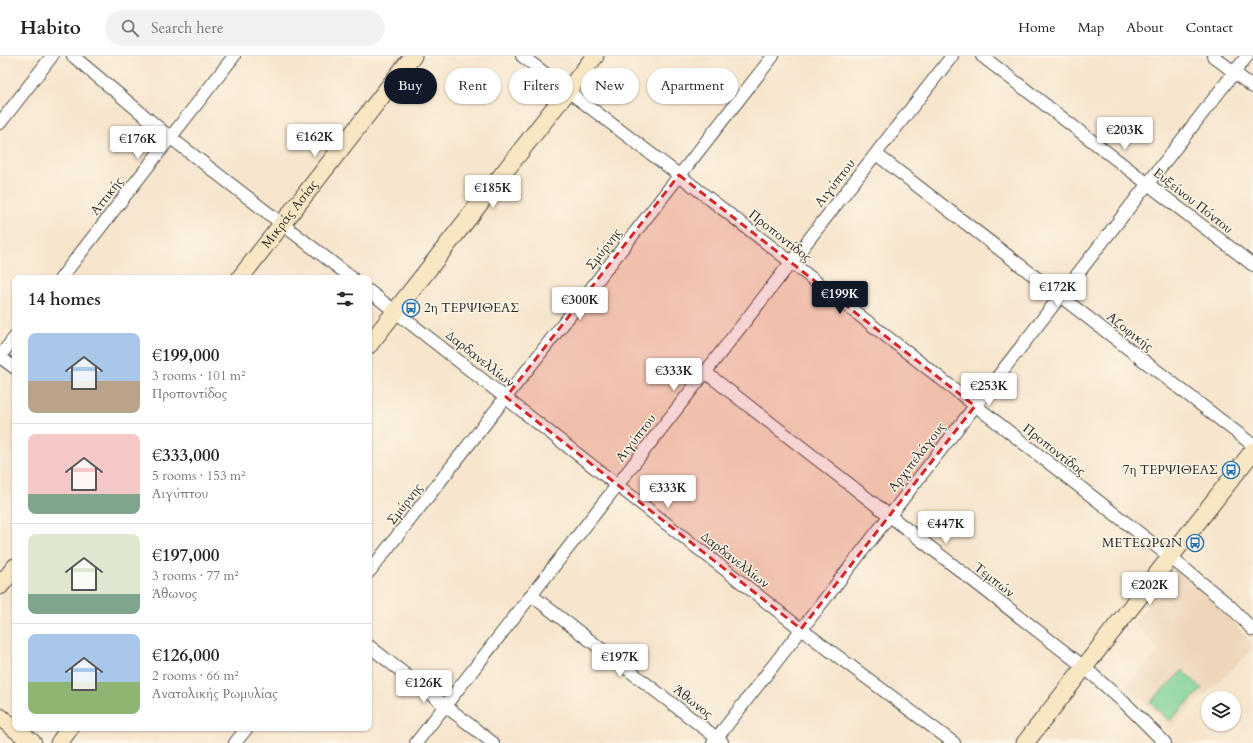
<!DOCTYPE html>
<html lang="en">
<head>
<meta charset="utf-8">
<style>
	:root { --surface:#fff; --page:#f2f2f2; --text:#222; --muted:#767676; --line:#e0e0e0; --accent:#111827 }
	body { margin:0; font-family:Cardo,serif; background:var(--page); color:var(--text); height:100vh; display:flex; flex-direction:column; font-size:15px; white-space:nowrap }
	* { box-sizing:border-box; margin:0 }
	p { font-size:13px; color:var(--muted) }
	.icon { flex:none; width:22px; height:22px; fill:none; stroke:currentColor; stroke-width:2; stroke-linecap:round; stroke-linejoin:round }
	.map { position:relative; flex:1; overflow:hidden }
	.sheet { position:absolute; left:12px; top:219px; width:360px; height:456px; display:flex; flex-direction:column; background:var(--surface); border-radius:8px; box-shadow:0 1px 3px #0004 }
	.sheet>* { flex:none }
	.banner { position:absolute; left:384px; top:12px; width:380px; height:36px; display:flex; gap:8px }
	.controls { position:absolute; left:1201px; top:635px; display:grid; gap:8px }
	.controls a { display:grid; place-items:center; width:40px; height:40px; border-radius:50%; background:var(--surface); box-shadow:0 1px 3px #0004; font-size:20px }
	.price { position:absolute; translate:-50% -34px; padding:0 9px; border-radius:4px; background:#fff; color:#222; font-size:13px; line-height:26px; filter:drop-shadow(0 1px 2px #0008) }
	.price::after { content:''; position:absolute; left:50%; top:24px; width:12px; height:9px; margin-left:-6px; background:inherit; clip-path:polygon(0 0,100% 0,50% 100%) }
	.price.on { background:var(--accent); color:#fff }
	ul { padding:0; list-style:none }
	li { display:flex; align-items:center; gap:12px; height:100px; padding:0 16px }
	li+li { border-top:1px solid var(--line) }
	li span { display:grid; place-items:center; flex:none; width:112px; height:80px; border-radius:8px; color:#555 }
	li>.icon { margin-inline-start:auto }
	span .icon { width:48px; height:48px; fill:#fffc; stroke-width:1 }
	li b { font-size:17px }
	h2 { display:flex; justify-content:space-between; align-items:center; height:48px; padding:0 16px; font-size:17px }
	.pill { padding:0 14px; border-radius:18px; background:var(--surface); box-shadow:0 1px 3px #0004; font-size:14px; line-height:36px }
	.pill.on { background:var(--accent); color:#fff }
	header { display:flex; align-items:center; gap:24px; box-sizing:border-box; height:56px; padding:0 20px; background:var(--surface); border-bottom:1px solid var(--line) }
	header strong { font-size:19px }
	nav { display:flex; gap:22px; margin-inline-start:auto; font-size:14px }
	.search { width:280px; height:36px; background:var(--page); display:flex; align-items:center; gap:10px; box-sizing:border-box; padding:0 14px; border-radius:22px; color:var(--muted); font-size:15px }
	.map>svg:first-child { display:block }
	.built { fill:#eed6bb }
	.green { fill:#78cf94; stroke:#527d60 }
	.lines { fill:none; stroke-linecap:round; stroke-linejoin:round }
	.street-casing { stroke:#4a4743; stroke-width:14 }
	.secondary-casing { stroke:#4a4743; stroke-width:19 }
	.street { stroke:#fff; stroke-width:12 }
	.secondary { stroke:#f9e7c3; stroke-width:17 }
	.marked { fill:#d62828; fill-opacity:0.2; stroke:#d62828; stroke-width:3; stroke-dasharray:8 5; stroke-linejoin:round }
	.labels { text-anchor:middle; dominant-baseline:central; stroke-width:3; stroke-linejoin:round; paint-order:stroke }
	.street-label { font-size:13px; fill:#2b2b2b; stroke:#fcf5e5 }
	.poi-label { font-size:13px; fill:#2b2b2b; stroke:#fcf5e5; text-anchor:end }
</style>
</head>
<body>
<header>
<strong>Habito</strong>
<div class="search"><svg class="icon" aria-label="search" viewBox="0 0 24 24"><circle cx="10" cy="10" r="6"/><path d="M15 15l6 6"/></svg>Search here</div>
<nav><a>Home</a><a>Map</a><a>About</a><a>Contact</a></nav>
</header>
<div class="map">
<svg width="1253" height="687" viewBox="0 0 1253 687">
	<rect width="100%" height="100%" fill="#fcf5e5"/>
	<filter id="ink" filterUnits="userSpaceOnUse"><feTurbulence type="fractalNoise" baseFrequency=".025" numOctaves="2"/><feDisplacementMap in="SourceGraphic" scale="8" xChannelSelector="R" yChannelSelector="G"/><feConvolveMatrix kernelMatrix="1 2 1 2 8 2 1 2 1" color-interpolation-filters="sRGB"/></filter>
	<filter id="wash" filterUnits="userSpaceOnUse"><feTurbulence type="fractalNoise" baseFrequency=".012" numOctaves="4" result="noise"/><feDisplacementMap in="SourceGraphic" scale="16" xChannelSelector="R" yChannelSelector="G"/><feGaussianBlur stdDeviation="0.9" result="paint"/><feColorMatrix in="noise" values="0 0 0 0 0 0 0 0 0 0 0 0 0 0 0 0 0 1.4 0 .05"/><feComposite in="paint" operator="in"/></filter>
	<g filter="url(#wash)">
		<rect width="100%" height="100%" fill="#f7e5cd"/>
		<path class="built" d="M1175,513L1221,551L1253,589V593L1171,670L1126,630L1160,595L1134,567Z"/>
		<path class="green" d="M1183,614L1202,633L1169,665L1150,646Z"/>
	</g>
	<g filter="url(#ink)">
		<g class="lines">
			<defs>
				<path id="street" d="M73,0L171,82L352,222
					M522,0L679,119L1170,501L1230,550L1253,574
					M982,0L1253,209
					M1213,0L1253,31
					M0,67L52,0
					M876,98L1253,389
					M61,222L234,0
					M369,235L801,573L954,687
					M0,300L15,281
					M0,301L15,312
					M705,316L1084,611L1128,650L1165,687
					M369,516L773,0
					M531,539L722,686
					M369,590L493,687
					M235,687L247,672
					M416,687L952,0
					M713,687L1247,0"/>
				<g id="secondary">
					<path id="s1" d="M240,222L413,0"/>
					<path d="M369,289L595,0"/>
					<path d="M0,530L15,511"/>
					<path d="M0,661L33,687"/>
					<path d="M59,687L70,672"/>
					<path d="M1025,687L1253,395"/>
				</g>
			</defs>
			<use href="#street" class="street-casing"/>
			<use href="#secondary" class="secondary-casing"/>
			<use href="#street" class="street"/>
			<use href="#secondary" class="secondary"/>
		</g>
	</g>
	<path class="marked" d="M679,119L975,350L801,573L506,341Z"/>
	<defs>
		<symbol id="bus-ring" viewBox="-11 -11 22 22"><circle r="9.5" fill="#fcf5e5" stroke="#1f6fb2" stroke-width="1.5"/><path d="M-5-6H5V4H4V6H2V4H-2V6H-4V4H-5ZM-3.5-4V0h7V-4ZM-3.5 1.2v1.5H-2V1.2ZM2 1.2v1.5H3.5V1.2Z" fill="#1f6fb2"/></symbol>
	</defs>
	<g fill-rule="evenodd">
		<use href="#bus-ring" x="401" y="242" width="20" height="20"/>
		<use href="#bus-ring" x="1221" y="404" width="20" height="20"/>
		<use href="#bus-ring" x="1185" y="477" width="20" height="20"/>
	</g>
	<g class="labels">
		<g class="street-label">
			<text transform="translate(835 127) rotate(-52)">Αιγύπτου</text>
			<text transform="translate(107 140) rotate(-52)">Αττικής</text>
			<text transform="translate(1193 145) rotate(38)">Ευξείνου Πόντου</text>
			<text stroke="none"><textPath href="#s1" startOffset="81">Μικράς Ασίας</textPath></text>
			<text transform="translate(780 180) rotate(38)">Προποντίδος</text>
			<text transform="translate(604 193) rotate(-52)">Σμύρνης</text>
			<text transform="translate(1130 276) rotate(38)">Αζοφικής</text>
			<text transform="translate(480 303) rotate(38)">Δαρδανελλίων</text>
			<text transform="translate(636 382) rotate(-52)">Αιγύπτου</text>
			<text transform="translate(1054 394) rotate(38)">Προποντίδος</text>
			<text transform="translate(917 401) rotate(-52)">Αρχιπελάγους</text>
			<text transform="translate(405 448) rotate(-52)">Σμύρνης</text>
			<text transform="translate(735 504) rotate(38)">Δαρδανελλίων</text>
			<text transform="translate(994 524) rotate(38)">Τεμπών</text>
			<text transform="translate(693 646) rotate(38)">Άθωνος</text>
		</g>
		<g class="poi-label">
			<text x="424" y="252" text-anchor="start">2η ΤΕΡΨΙΘΕΑΣ</text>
			<text x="1218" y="414">7η ΤΕΡΨΙΘΕΑΣ</text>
			<text x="1182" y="487">ΜΕΤΕΩΡΩΝ</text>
		</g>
	</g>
</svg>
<div class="controls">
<a><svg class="icon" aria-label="layers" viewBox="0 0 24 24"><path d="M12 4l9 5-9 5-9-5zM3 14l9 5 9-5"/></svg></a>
</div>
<b class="price" style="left:1125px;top:95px">€203K</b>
<b class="price" style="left:315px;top:102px">€162K</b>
<b class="price" style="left:138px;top:104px">€176K</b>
<b class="price" style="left:493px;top:153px">€185K</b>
<b class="price" style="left:1058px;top:252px">€172K</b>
<b class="price on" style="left:840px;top:259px">€199K</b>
<b class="price" style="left:580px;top:265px">€300K</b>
<b class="price" style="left:674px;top:336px">€333K</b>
<b class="price" style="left:989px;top:351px">€253K</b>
<b class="price" style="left:668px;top:453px">€333K</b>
<b class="price" style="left:946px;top:489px">€447K</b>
<b class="price" style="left:1150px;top:550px">€202K</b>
<b class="price" style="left:620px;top:622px">€197K</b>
<b class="price" style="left:424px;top:648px">€126K</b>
<div class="banner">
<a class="pill on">Buy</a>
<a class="pill">Rent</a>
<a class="pill">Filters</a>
<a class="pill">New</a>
<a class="pill">Apartment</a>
</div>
<section class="sheet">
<h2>14 homes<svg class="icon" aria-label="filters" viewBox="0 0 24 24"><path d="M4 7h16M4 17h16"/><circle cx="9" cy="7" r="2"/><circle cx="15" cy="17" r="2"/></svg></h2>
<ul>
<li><span style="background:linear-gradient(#a9c7e8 60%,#b9a48a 0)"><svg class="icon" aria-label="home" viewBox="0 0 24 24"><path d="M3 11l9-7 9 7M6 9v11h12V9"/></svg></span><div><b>€199,000</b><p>3 rooms · 101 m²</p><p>Προποντίδος</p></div></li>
<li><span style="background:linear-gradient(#f6c9c9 75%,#7fa58c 0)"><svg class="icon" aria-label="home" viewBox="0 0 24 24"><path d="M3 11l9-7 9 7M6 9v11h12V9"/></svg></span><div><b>€333,000</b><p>5 rooms · 153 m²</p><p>Αιγύπτου</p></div></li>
<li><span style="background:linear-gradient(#dfe7d0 75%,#7fa58c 0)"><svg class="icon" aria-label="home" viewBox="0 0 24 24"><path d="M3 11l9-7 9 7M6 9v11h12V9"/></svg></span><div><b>€197,000</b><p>3 rooms · 77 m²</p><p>Άθωνος</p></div></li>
<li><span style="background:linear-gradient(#a9c7e8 60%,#8fb573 0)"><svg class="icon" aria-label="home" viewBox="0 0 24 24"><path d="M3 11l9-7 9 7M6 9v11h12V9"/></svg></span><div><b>€126,000</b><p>2 rooms · 66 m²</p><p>Ανατολικής Ρωμυλίας</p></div></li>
</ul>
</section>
</div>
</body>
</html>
